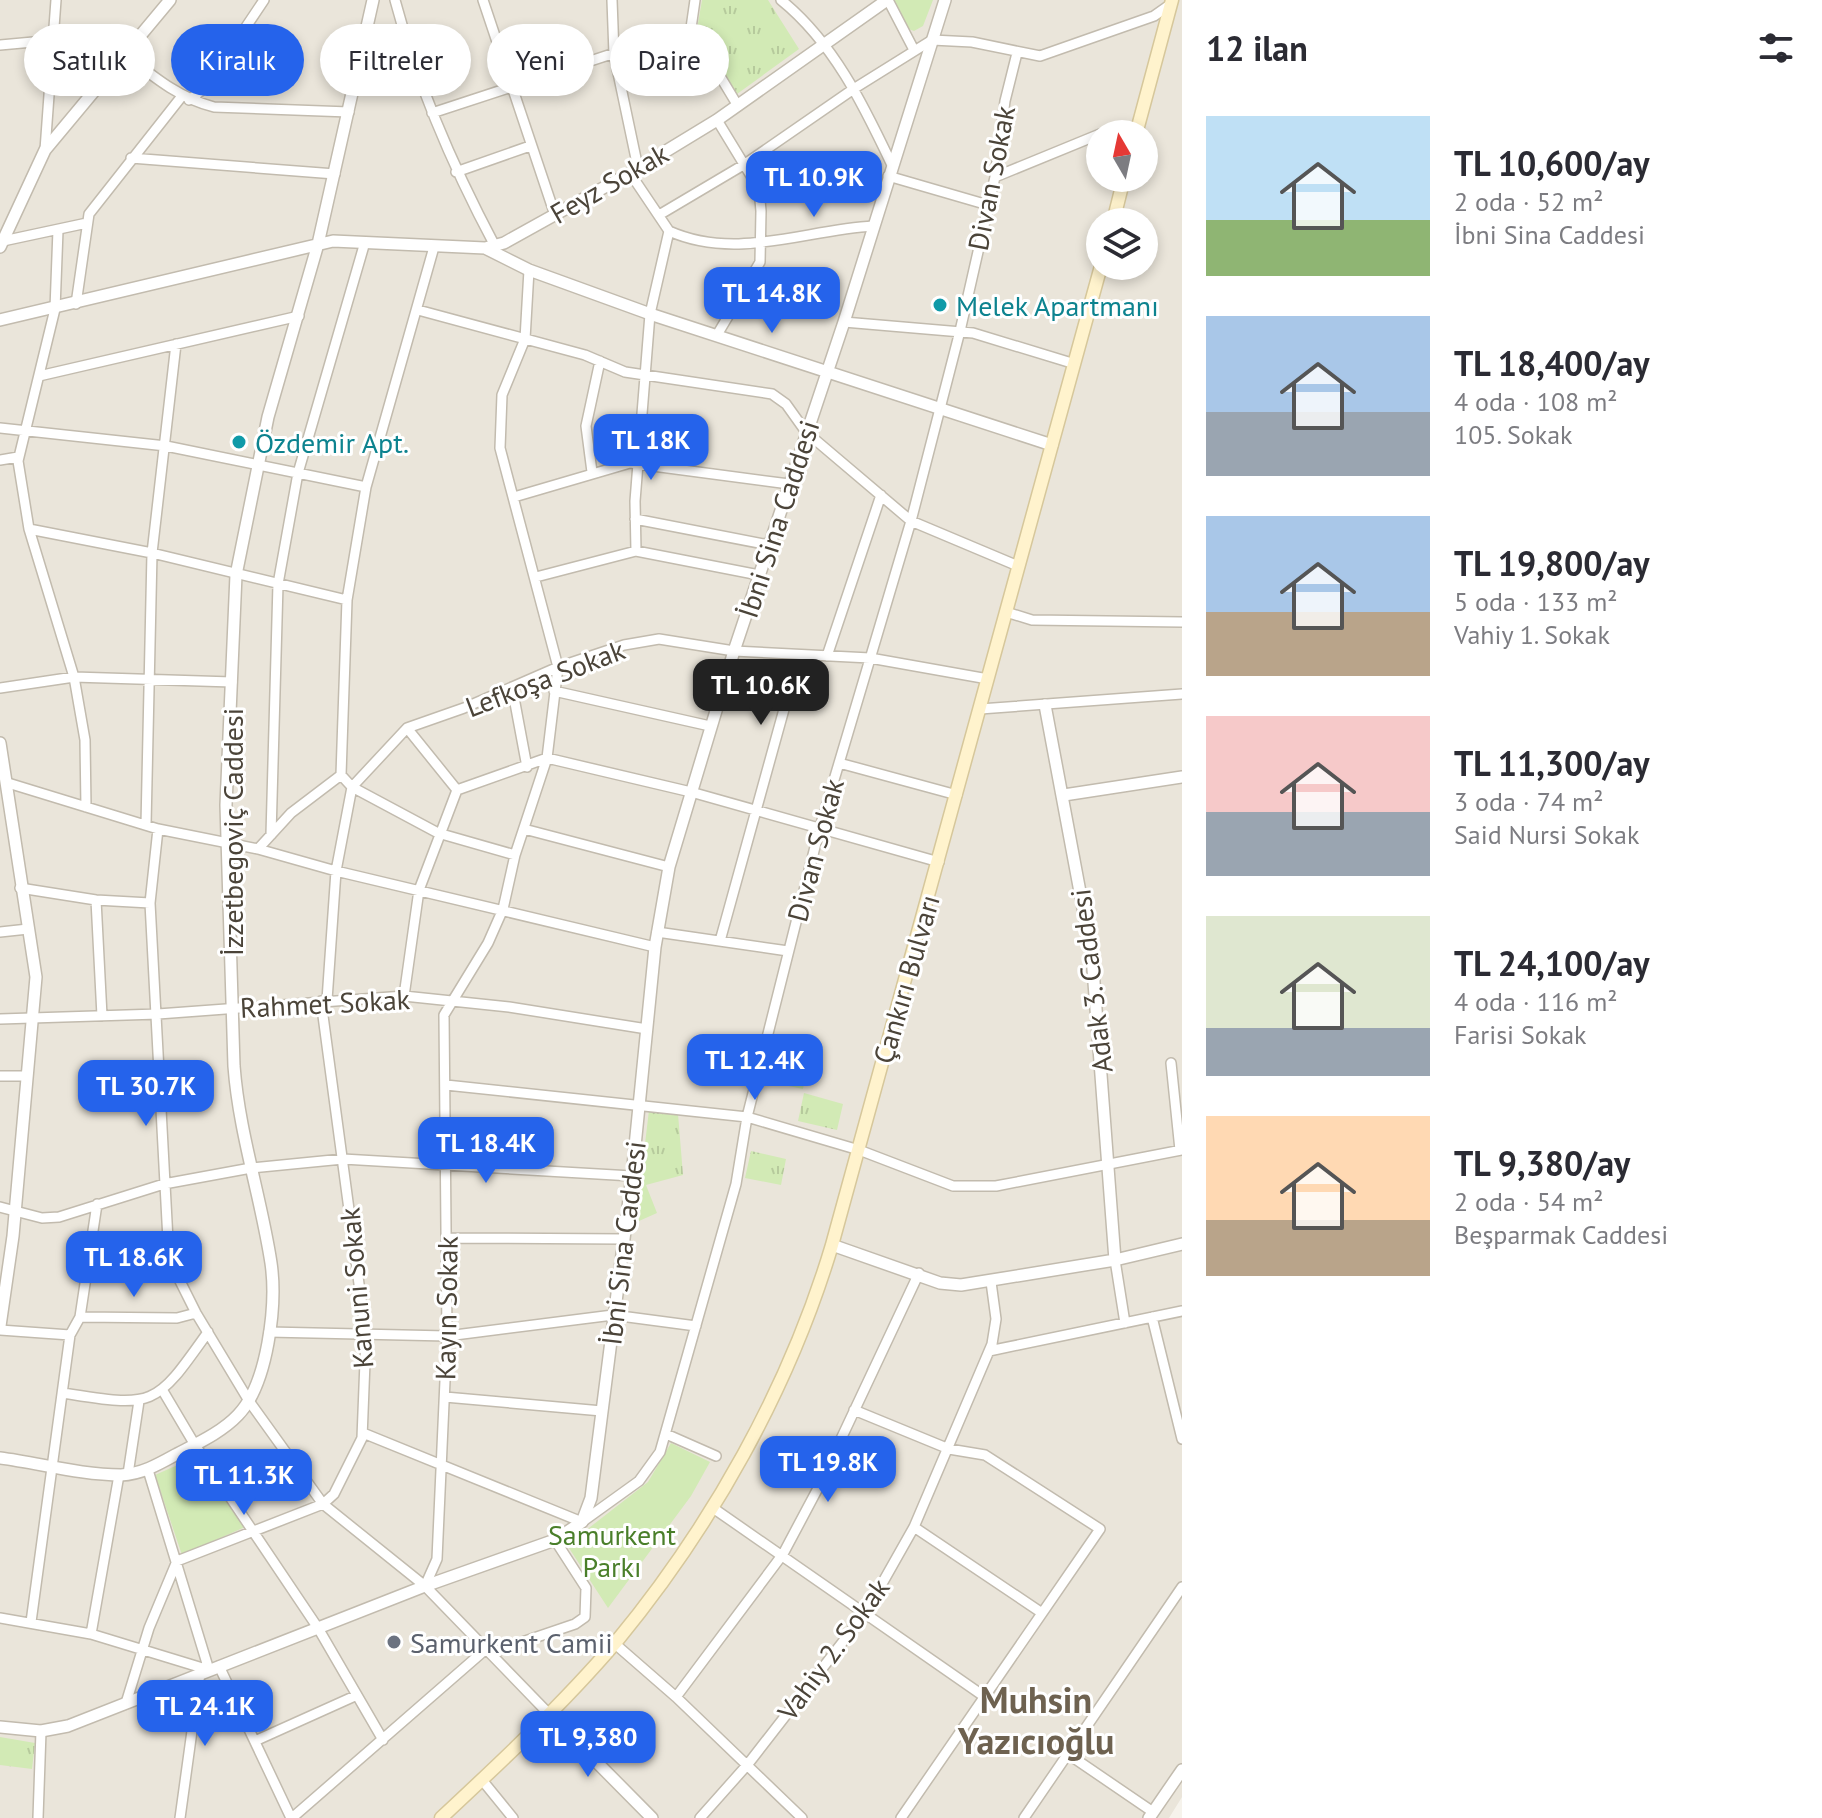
<!DOCTYPE html>
<html lang="tr">
<head>
<meta charset="utf-8">
<style>
	:root { --surface:#fff; --page:#f2f2f3; --text:#2b2b33; --muted:#7c7c81; --accent:#2563eb }
	body { margin:0; font-family:"PT Sans",sans-serif; background:var(--page); color:var(--text); height:100vh; display:flex; flex-direction:column; font-size:30px; white-space:nowrap }
	* { box-sizing:border-box; margin:0 }
	p { font-size:26px; color:var(--muted) }
	.icon { flex:none; width:44px; height:44px; fill:none; stroke:currentColor; stroke-width:2; stroke-linecap:round; stroke-linejoin:round }
	.map { position:relative; flex:1; overflow:hidden }
	.side { display:flex; flex-direction:column; background:var(--surface); width:640px }
	.side>* { flex:none }
	.guide { position:absolute; left:24px; top:24px; width:760px; height:72px; display:flex; gap:16px }
	.needle { width:52px; rotate:351deg }
	.fabs { position:absolute; left:1086px; top:120px; display:grid; gap:16px }
	.fabs a { display:grid; place-items:center; width:72px; height:72px; border-radius:50%; background:var(--surface); box-shadow:0 4px 12px #0003; font-size:40px }
	.price { position:absolute; translate:-50% -68px; padding:0 18px; border-radius:16px; background:var(--accent); color:#fff; font-size:26px; line-height:52px; filter:drop-shadow(0 2px 4px #0008) }
	.price::after { content:''; position:absolute; left:50%; top:48px; width:24px; height:18px; margin-left:-12px; background:inherit; clip-path:polygon(0 0,100% 0,50% 100%) }
	.price.current { background:#222; color:#fff }
	ul { padding:0; list-style:none }
	li { display:flex; align-items:center; gap:24px; height:200px; padding:0 24px }
	li span { display:grid; place-items:center; flex:none; width:224px; height:160px; border-radius:0px; color:#555 }
	li>.icon { margin-inline-start:auto }
	span .icon { width:96px; height:96px; fill:#fffc; stroke-width:1 }
	li b { font-size:34px }
	h2 { display:flex; justify-content:space-between; align-items:center; height:96px; padding:0 24px; font-size:34px }
	.pill { padding:0 28px; border-radius:36px; background:var(--surface); box-shadow:0 4px 12px #0003; font-size:28px; line-height:72px }
	.pill.current { background:var(--accent); color:#fff }
	main { display:flex; flex:1; min-height:0 }
	.map>svg:first-child { display:block }
	.residential { fill:#eae5da; fill-rule:evenodd }
	.grass { fill:url(#grass-tufts) }
	.park { fill:#d2eab5 }
	.lines { fill:none; stroke-linecap:round; stroke-linejoin:round }
	.minor-casing { stroke:#c2bbae; stroke-width:12 }
	.tertiary-casing { stroke:#c2bbae; stroke-width:14 }
	.secondary-casing { stroke:#d6c79b; stroke-width:15 }
	.minor { stroke:#fff; stroke-width:9 }
	.tertiary { stroke:#fff; stroke-width:11 }
	.secondary { stroke:#fff3cd; stroke-width:12 }
	.culture-dot { fill:#0f9aa8; stroke:#fff; stroke-width:3 }
	.worship-dot { fill:#6b7280; stroke:#fff; stroke-width:3 }
	.labels { text-anchor:middle; dominant-baseline:central; stroke-width:6; stroke-linejoin:round; paint-order:stroke }
	.street-label { font-size:28px; fill:#4b4439; stroke:#fff }
	.culture-label { font-size:28px; fill:#0d838f; stroke:#fff; text-anchor:start }
	.park-label { font-size:28px; fill:#4a7f2a; stroke:#fff }
	.worship-label { font-size:28px; fill:#5b616d; stroke:#fff; text-anchor:start }
	.district-label { font-size:36px; font-weight:bold; fill:#6e6250; stroke:#fff }
</style>
</head>
<body>
<main>
<div class="map">
<svg width="1182" height="1818" viewBox="0 0 1182 1818">
	<defs>
		<pattern id="grass-tufts" width="24" height="20" patternUnits="userSpaceOnUse" patternTransform="scale(2)"><rect width="24" height="20" fill="#d2eab5"/><path d="M3 7l-1-3M5 7V3M7 7l1-3M15 17l-1-3M17 17v-4M19 17l1-3" fill="none" stroke="#b6ca9c"/></pattern>
	</defs>
	<rect width="100%" height="100%" fill="#f6f3ec"/>
	<path class="residential" d="M0,0H1182V1797L1169,1818H0ZM1100,134H1144V178H1100ZM1100,222H1144V266H1100Z"/>
	<path class="grass" d="M702,0H768L799,49L737,94L697,29Z
		M203,30L226,47L210,71L185,53Z
		M775,1057L808,1065L803,1089L769,1082Z
		M804,1093L843,1104L837,1130L798,1121Z
		M649,1110L678,1114L683,1175L646,1185L657,1213L639,1221L636,1220Z
		M751,1151L786,1159L781,1185L745,1178Z
		M0,1737L35,1743L32,1769L0,1765Z"/>
	<path class="park" d="M894,0H933L923,26L914,31L906,28Z
		M671,1443L710,1462L691,1496L608,1608L567,1545L648,1482Z
		M198,1456L245,1527L182,1555L155,1475Z"/>
	<g class="lines">
		<defs>
			<path id="minor" d="M395,0C418,87 453,167 495,246
				M483,0L555,215
				M612,0L614,54L638,168
				M695,0L691,28L738,106
				M781,0C833,42 863,104 891,163
				M888,0L914,50
				M0,45L55,40L130,50
				M126,55C154,77 179,98 214,107L349,112
				M354,89L419,81
				M189,100L205,88L264,0
				M432,113L691,28
				M717,120L759,189L761,211L760,262L717,335
				M45,150L56,0
				M131,158L335,174
				M456,172L530,146
				M630,173L669,231L650,314L635,501L636,551
				M888,176L988,205
				M995,177L1100,134
				M659,215L745,164L855,88L932,40L972,42L1040,56L1154,16L1171,4
				M58,230L55,309L18,461L29,529L74,677L85,740L86,807
				M669,231C736,261 804,230 873,226
				M3,241L87,223
				M76,304L89,214L182,96
				M418,310L585,355L625,372L772,394L786,404L806,432L911,521L1018,566
				M844,322L973,333L1075,364
				M39,376L299,316
				M0,428L166,446L366,487
				M0,460L18,457
				M592,472L586,426L600,361
				M514,497L630,463L789,484
				M635,519L769,545
				M29,529L152,553L347,600
				M536,577L636,551L759,575
				M1006,612L1032,620L1182,622
				M827,656L881,495
				M512,687L527,767
				M0,688L74,677L232,682
				M554,691L710,726
				M980,709L1182,694
				M407,728L457,790
				M839,763L957,795
				M341,775L347,600L366,487L434,247
				M8,783L158,829L258,849L336,871L655,947
				M146,825L152,553L176,344
				M158,829L150,903L169,1259L196,1313L249,1401L323,1504L425,1586L549,1714
				M524,829L669,867
				M271,835L278,584L298,473L365,242
				M258,849L291,813L341,775L352,787L407,728L464,708L558,667L624,645L659,639L734,651L870,658L988,679
				M20,888L96,900L150,903
				M96,900L102,1016
				M0,932L28,929
				M657,932L788,951
				M720,941L799,655
				M404,996L419,890L457,790L547,758L691,792L939,862
				M327,1000L336,871L352,787L438,833L515,855
				M0,1019L158,1014L404,996L509,1007L647,1029
				M1171,1063L1180,1150
				M0,1076H27
				M446,1085L747,1117L859,1150L953,1186H996L1182,1150
				M0,1207L42,1218L59,1217L164,1184L251,1168L343,1159L632,1176
				M448,1238L624,1239
				M1115,1260L1125,1323
				M80,1317L177,1318L196,1313
				M1152,1317L1182,1439
				M0,1330L70,1335
				M269,1332L447,1336L613,1315L696,1326
				M989,1351L1182,1311
				M163,1391L195,1445L318,1628L383,1740
				M63,1393C155,1408 155,1407 208,1332
				M445,1397L602,1411
				M854,1410L949,1449L985,1455L1100,1529L901,1818
				M363,1433L582,1522L639,1481L660,1452L736,1184L747,1117L820,827L911,521L960,331L995,177L1005,101L1017,53
				M666,1434L716,1456
				M148,1470L209,1670
				M128,1474L139,1401
				M713,1508L985,1697
				M914,1527L1042,1613
				M425,1586L437,1559L447,1336L444,1015L488,943L503,909L515,855L547,758L558,667L500,448L502,395L525,339L529,270
				M0,1618L91,1634L209,1670
				M31,1622L70,1335L80,1317L97,1204
				M91,1634L119,1475
				M614,1643L676,1697L802,1818
				M490,1653L575,1624L585,1617L586,1588L555,1540
				M219,1666L291,1818
				M676,1697L783,1554L817,1490L919,1273
				M126,1703L149,1628L177,1561L323,1504L334,1494L362,1438L366,1336L321,1001
				M255,1741L355,1696
				M1068,1754L1153,1812
				M482,1780L513,1818
				M38,1818L41,1731
				M180,1818L200,1673
				M292,1818L486,1649
				M700,1818L748,1764L866,1612L914,1527L992,1344L996,1319L991,1282
				M1024,1818L1182,1587"/>
			<path id="tertiary" d="M0,247L45,150L170,0
				M485,248L504,243L630,173L717,120L887,0
				M0,320L333,241L485,248L529,270L653,315L1052,445
				M1045,705L1092,956L1115,1260
				M0,743L36,977L13,1236L0,1326
				M1064,795L1182,777
				M832,1245L940,1283L961,1285L1115,1260L1182,1244
				M0,1458C39,1463 81,1475 121,1475C142,1474 159,1464 177,1454C198,1443 222,1432 238,1415C268,1384 277,1304 271,1263C261,1197 239,1133 234,1066L226,805L236,575L268,417L318,244L373,0
				M549,1714L652,1818
				M0,1727L41,1731L68,1726L425,1586L555,1540L582,1522L591,1498L632,1176L655,947L669,867L734,651L844,322L945,0
				M1149,1818L1182,1770"/>
			<path id="secondary" d="M1136,134L1172,0
				M1113,222L1124,178
				M441,1818C501,1762 562,1705 616,1642C711,1527 789,1389 832,1245L1101,266"/>
		</defs>
		<use href="#minor" class="minor-casing"/>
		<use href="#tertiary" class="tertiary-casing"/>
		<use href="#secondary" class="secondary-casing"/>
		<use href="#minor" class="minor"/>
		<use href="#tertiary" class="tertiary"/>
		<use href="#secondary" class="secondary"/>
	</g>
	<g class="culture-dot">
		<circle cx="940" cy="305" r="8"/>
		<circle cx="239" cy="442" r="8"/>
	</g>
	<circle class="worship-dot" cx="394" cy="1642" r="8"/>
	<g class="labels">
		<g class="street-label">
			<text transform="translate(991 178) rotate(-79)">Divan Sokak</text>
			<text transform="translate(609 183) rotate(-30)">Feyz Sokak</text>
			<text transform="translate(778 519) rotate(-72)">İbni Sina Caddesi</text>
			<text transform="translate(545 678) rotate(-21)">Lefkoşa Sokak</text>
			<text transform="translate(232 832) rotate(-90)">İzzetbegoviç Caddesi</text>
			<text transform="translate(815 850) rotate(-75)">Divan Sokak</text>
			<text transform="translate(906 979) rotate(-74)">Çankırı Bulvarı</text>
			<text transform="translate(1091 981) rotate(-97)">Adak 3. Caddesi</text>
			<text transform="translate(325 1003) rotate(-3)">Rahmet Sokak</text>
			<text transform="translate(623 1243) rotate(-83)">İbni Sina Caddesi</text>
			<text transform="translate(356 1288) rotate(-95)">Kanuni Sokak</text>
			<text transform="translate(446 1308) rotate(-89)">Kayın Sokak</text>
			<text transform="translate(833 1649) rotate(-54)">Vahiy 2. Sokak</text>
		</g>
		<g class="culture-label">
			<text x="956" y="305">Melek Apartmanı</text>
			<text x="255" y="442">Özdemir Apt.</text>
		</g>
		<g class="park-label">
			<text x="612" y="1534">Samurkent<tspan x="612" dy="32">Parkı</tspan></text>
		</g>
		<g class="worship-label">
			<text x="410" y="1642">Samurkent Camii</text>
		</g>
		<g class="district-label">
			<text x="1036" y="1699">Muhsin<tspan x="1036" dy="41">Yazıcıoğlu</tspan></text>
		</g>
	</g>
</svg>
<div class="fabs">
<a><svg class="needle" viewBox="-14 -14 28 28"><path d="M0-13l5 13h-10z" fill="#e53935"/><path d="M0 13l5-13h-10z" fill="#7c7c81"/></svg></a>
<a><svg class="icon" aria-label="layers" viewBox="0 0 24 24"><path d="M12 4l9 5-9 5-9-5zM3 14l9 5 9-5"/></svg></a>
</div>
<b class="price" style="left:814px;top:219px">TL 10.9K</b>
<b class="price" style="left:772px;top:335px">TL 14.8K</b>
<b class="price" style="left:651px;top:482px">TL 18K</b>
<b class="price current" style="left:761px;top:727px">TL 10.6K</b>
<b class="price" style="left:755px;top:1102px">TL 12.4K</b>
<b class="price" style="left:146px;top:1128px">TL 30.7K</b>
<b class="price" style="left:486px;top:1185px">TL 18.4K</b>
<b class="price" style="left:134px;top:1299px">TL 18.6K</b>
<b class="price" style="left:828px;top:1504px">TL 19.8K</b>
<b class="price" style="left:244px;top:1517px">TL 11.3K</b>
<b class="price" style="left:205px;top:1748px">TL 24.1K</b>
<b class="price" style="left:588px;top:1779px">TL 9,380</b>
<div class="guide">
<a class="pill">Satılık</a>
<a class="pill current">Kiralık</a>
<a class="pill">Filtreler</a>
<a class="pill">Yeni</a>
<a class="pill">Daire</a>
</div>
</div>
<section class="side">
<h2>12 ilan<svg class="icon" aria-label="filters" viewBox="0 0 24 24"><path d="M4 7h16M4 17h16"/><circle cx="9" cy="7" r="2"/><circle cx="15" cy="17" r="2"/></svg></h2>
<ul>
<li><span style="background:linear-gradient(#bfe0f5 65%,#8fb573 0)"><svg class="icon" aria-label="home" viewBox="0 0 24 24"><path d="M3 11l9-7 9 7M6 9v11h12V9"/></svg></span><div><b>TL 10,600/ay</b><p>2 oda · 52 m²</p><p>İbni Sina Caddesi</p></div></li>
<li><span style="background:linear-gradient(#a9c7e8 60%,#9aa5b1 0)"><svg class="icon" aria-label="home" viewBox="0 0 24 24"><path d="M3 11l9-7 9 7M6 9v11h12V9"/></svg></span><div><b>TL 18,400/ay</b><p>4 oda · 108 m²</p><p>105. Sokak</p></div></li>
<li><span style="background:linear-gradient(#a9c7e8 60%,#b9a48a 0)"><svg class="icon" aria-label="home" viewBox="0 0 24 24"><path d="M3 11l9-7 9 7M6 9v11h12V9"/></svg></span><div><b>TL 19,800/ay</b><p>5 oda · 133 m²</p><p>Vahiy 1. Sokak</p></div></li>
<li><span style="background:linear-gradient(#f6c9c9 60%,#9aa5b1 0)"><svg class="icon" aria-label="home" viewBox="0 0 24 24"><path d="M3 11l9-7 9 7M6 9v11h12V9"/></svg></span><div><b>TL 11,300/ay</b><p>3 oda · 74 m²</p><p>Said Nursi Sokak</p></div></li>
<li><span style="background:linear-gradient(#dfe7d0 70%,#9aa5b1 0)"><svg class="icon" aria-label="home" viewBox="0 0 24 24"><path d="M3 11l9-7 9 7M6 9v11h12V9"/></svg></span><div><b>TL 24,100/ay</b><p>4 oda · 116 m²</p><p>Farisi Sokak</p></div></li>
<li><span style="background:linear-gradient(#ffd9b3 65%,#b9a48a 0)"><svg class="icon" aria-label="home" viewBox="0 0 24 24"><path d="M3 11l9-7 9 7M6 9v11h12V9"/></svg></span><div><b>TL 9,380/ay</b><p>2 oda · 54 m²</p><p>Beşparmak Caddesi</p></div></li>
</ul>
</section>
</main>
</body>
</html>
